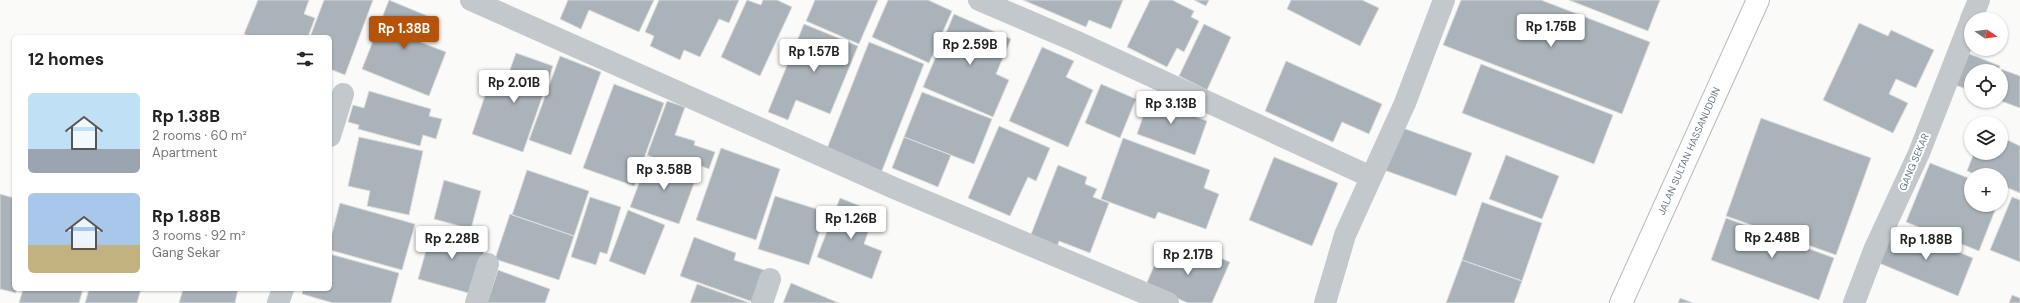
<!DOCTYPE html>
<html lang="en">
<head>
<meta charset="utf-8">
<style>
	:root { --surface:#fff; --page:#f6f6f6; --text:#222; --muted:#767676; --accent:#b45309 }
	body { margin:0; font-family:"DM Sans",sans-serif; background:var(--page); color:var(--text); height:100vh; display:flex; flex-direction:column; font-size:15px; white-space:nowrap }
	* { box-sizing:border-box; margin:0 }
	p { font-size:13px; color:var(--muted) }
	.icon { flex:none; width:22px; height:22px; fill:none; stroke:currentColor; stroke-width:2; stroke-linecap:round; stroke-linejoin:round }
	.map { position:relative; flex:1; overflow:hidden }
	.panel { position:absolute; left:12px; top:35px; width:320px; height:256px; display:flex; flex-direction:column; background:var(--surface); border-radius:6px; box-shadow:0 1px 3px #0004 }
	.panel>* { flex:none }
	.needle { width:26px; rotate:103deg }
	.tools { position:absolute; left:1964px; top:12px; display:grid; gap:8px }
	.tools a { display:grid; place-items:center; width:44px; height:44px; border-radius:50%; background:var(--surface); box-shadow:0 1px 3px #0004; font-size:20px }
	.price { position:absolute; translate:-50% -34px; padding:0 9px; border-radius:4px; background:#fff; color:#222; font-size:13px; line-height:26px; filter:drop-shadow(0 1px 2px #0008) }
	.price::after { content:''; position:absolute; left:50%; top:24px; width:12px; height:9px; margin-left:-6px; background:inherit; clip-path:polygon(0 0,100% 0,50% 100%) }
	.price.selected { background:var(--accent); color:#fff }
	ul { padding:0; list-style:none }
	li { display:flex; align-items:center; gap:12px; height:100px; padding:0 16px }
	li span { display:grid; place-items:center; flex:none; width:112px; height:80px; border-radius:6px; color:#555 }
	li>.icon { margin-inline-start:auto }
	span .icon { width:48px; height:48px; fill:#fffc; stroke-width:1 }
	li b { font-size:17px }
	h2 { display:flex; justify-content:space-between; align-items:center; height:48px; padding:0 16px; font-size:17px }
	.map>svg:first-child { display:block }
	.building { fill:#aab3b9; stroke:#dcdcda }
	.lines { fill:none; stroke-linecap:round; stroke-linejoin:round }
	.major-casing { stroke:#b5babe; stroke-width:24 }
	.minor { stroke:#c3c8cc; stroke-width:22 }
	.major { stroke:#fff; stroke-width:22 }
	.labels { text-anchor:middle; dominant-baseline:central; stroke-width:4; stroke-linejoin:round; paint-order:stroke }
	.street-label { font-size:10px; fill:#657683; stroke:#fff }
</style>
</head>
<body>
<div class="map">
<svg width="2020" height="303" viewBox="0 0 2020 303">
	<rect width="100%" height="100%" fill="#fafaf8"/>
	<path class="building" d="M258,0H309L304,14L315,18L308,37H251L244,34Z
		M324,0H373L345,75L330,69V37H310Z
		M389,0L430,17L420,42L446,52L429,96L362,69Z
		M568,0H654L639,32L589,10L581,29L560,19Z
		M659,0H739L729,23L719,19L700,57L684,50L680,60L650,46L654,36L645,32Z
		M747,0L761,5L763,0H777L792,7L760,76L721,57Z
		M815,0H878L859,44L806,21Z
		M888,0H928L952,11L929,63L872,37Z
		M1023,0H1123L1111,29L1089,20L1086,27Z
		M1150,0H1172L1194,11L1191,17L1199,21L1184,52L1177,48L1167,67L1127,47Z
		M1194,0H1209L1206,6Z
		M1291,0H1362L1379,8L1360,46L1287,9Z
		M1461,0H1541L1650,42L1622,114L1443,45Z
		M1569,0H1660L1648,31Z
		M954,14L1011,39L996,74L1009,80L993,117L923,87Z
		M1859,23L1888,36L1891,30L1934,50L1916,88L1896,79L1889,94L1908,103L1893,133L1823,100Z
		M804,24L858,46L830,114L796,100L788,120L768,112Z
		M1204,24L1231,37L1207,90L1179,76Z
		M869,42L924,64L881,173L826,151Z
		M1042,47L1074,61L1066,77L1093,90L1068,147L1009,121Z
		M1965,52L2000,66L1998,71H1971V91L1953,84Z
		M516,53L553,66L523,152L472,134L489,84L503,89Z
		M560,56L601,72L571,155L529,140Z
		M1286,61L1382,104L1369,134L1342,122L1333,142L1265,111Z
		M1481,64L1613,115L1594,164L1462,113Z
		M2001,69L2020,76V108L2001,101Z
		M614,84L664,103L634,186L583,168Z
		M1101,84L1136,99L1120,138L1085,123Z
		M369,91L431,109L429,116L442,119L436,139L423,135L420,146L358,129L359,125L348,122L353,105L364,108Z
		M1152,91L1172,98L1169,107L1207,121L1195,155L1137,134Z
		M922,92L992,119L974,164L904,137Z
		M667,101L685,107L675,135L695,141L694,145L715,152L709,169L688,161L685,169L647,155Z
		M1761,118L1871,158L1836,255L1726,216Z
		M999,126L1050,148L1036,181L1028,177L1010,216L968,198Z
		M1400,127L1472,153L1456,196L1384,170Z
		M359,137L423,151L409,215L367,206L370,191L348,186Z
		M904,137L951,155L938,187L892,168Z
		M2001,137L2020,146V193L2001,185V175H1977L1967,171L1974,153H2001Z
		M1123,138L1210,170L1204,188L1219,194L1206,229L1158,212L1155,219L1101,199Z
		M721,148L780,169L756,240L696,220Z
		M1506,155L1559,176L1542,219L1489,199Z
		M649,157L697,175L679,224L630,207Z
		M1274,157L1338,183L1312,246L1249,220Z
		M1930,163L1971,179V205H1997L1979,251L1906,222Z
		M1058,165L1087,177L1085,184L1097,189L1093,197L1109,203L1090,253L1059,241L1057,247L1030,237Z
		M527,170L589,191L574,236L512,215Z
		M444,180L481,191L471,229L434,219Z
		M0,194L14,198V289H16V293L0,289Z
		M775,196L826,212L809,265L758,249Z
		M590,197L621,207L607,254L600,252L596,265L571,257Z
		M2012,197L2020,200V262L1990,250Z
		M840,198L875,212L864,244L882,251L872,279L817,257Z
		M1482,202L1542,223L1522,281L1462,260Z
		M340,203L415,224L402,270L330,250V241Z
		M628,210L665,225L645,275L609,261Z
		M510,214L574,236L559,280L495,259Z
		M1726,218L1834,258L1819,300L1711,260Z
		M433,226L487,241L472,294L418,279Z
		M1894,226L1973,258L1958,296L1879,263Z
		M694,237L736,253L734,260L764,270L753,302L680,276Z
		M1163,244L1202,261L1206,252L1230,262L1212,303H1188L1146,285Z
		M330,254L399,273L391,303H333L302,294L303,289H330Z
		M1462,260L1522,281L1514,303H1446Z
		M498,270L550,289L545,303H487Z
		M791,283L839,303H783Z
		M697,284L750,303H690Z
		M23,289H83L79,303H19Z
		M89,289H141L137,303H85Z
		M183,289H238L235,303H179Z
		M2012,295L2020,298V303H2009Z
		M1680,298L1693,303H1678Z"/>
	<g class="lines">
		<defs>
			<path id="major" d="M1621,303L1758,0"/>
		</defs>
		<use href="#major" class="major-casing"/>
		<path class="minor" d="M471,0L894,188L1168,303
			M979,0L1075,41L1371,177
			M1971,19L1979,0
			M330,136L343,94
			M278,303L283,289
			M476,303L488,264
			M762,303L770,279
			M1325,303L1345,235L1405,103L1444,0
			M1854,303L1875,248L1919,153L1971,20"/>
		<use href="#major" class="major"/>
	</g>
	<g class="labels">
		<g class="street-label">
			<text transform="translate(1689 151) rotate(-66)">JALAN SULTAN HASSANUDDIN</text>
			<text transform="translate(1914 162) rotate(-67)">GANG SEKAR</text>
		</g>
	</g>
</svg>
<div class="tools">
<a><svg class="needle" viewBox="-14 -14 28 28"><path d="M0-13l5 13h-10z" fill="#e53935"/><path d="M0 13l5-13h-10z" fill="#767676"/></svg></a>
<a><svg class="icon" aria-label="locate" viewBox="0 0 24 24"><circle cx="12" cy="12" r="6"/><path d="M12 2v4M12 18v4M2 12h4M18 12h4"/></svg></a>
<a><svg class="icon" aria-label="layers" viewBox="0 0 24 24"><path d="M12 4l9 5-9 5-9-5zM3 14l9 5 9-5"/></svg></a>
<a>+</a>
</div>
<b class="price" style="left:1551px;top:48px">Rp 1.75B</b>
<b class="price selected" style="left:404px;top:50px">Rp 1.38B</b>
<b class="price" style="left:970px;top:66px">Rp 2.59B</b>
<b class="price" style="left:814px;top:73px">Rp 1.57B</b>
<b class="price" style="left:514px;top:104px">Rp 2.01B</b>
<b class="price" style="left:1171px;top:125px">Rp 3.13B</b>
<b class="price" style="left:664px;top:191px">Rp 3.58B</b>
<b class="price" style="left:851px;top:240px">Rp 1.26B</b>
<b class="price" style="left:1772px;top:259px">Rp 2.48B</b>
<b class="price" style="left:452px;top:260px">Rp 2.28B</b>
<b class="price" style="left:1926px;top:261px">Rp 1.88B</b>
<b class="price" style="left:1188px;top:276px">Rp 2.17B</b>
<section class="panel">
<h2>12 homes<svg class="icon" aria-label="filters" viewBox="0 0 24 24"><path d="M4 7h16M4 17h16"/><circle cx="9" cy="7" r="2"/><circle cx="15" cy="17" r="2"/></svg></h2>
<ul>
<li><span style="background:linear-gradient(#bfe0f5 70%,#9aa5b1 0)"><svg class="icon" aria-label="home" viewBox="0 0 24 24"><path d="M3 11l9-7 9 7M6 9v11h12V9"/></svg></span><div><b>Rp 1.38B</b><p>2 rooms · 60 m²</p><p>Apartment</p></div></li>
<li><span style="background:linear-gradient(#a9c7e8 65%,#c2b280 0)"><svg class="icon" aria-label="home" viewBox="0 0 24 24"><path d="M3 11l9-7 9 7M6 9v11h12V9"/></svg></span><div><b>Rp 1.88B</b><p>3 rooms · 92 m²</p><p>Gang Sekar</p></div></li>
</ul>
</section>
</div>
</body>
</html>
